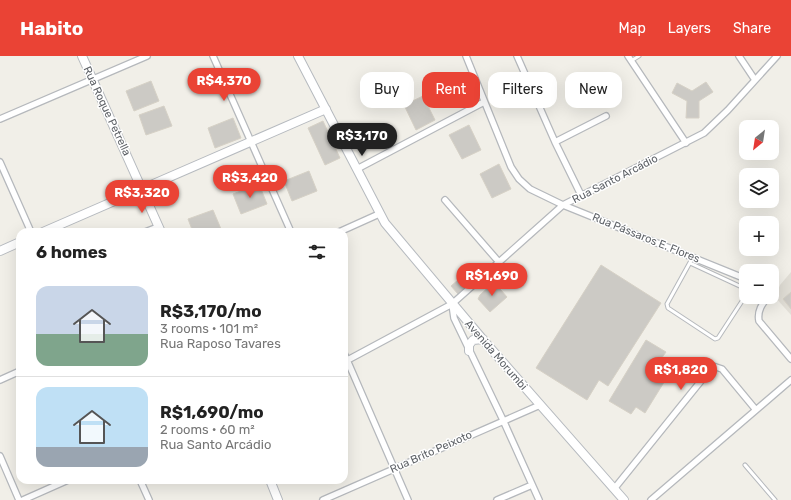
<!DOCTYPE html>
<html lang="en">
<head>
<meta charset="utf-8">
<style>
	:root { --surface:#fff; --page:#f6f6f6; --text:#222; --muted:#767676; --line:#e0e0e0; --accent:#ea4335 }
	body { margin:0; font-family:Rubik,sans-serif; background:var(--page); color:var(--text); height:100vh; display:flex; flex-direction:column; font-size:15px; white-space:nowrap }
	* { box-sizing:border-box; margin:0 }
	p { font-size:13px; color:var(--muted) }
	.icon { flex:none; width:22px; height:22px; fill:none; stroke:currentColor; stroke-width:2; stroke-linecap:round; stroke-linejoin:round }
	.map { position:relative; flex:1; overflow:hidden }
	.side { position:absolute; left:16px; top:172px; width:332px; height:256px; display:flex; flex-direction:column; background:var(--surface); border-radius:12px; box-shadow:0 4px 16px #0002 }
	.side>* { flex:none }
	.guide { position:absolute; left:360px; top:16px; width:371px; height:36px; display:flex; gap:8px }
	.needle { width:26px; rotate:210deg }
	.tools { position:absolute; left:739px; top:64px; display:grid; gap:8px }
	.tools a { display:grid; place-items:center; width:40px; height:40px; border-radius:8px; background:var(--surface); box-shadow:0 4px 16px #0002; font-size:20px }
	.price { position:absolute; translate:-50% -34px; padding:0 9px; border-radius:14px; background:var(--accent); color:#fff; font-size:13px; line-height:26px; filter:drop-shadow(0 1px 2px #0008) }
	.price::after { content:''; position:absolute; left:50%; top:24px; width:12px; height:9px; margin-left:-6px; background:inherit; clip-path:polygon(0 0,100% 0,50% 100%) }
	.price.on { background:#222; color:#fff }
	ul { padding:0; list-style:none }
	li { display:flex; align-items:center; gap:12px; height:100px; padding:0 20px }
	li+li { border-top:1px solid var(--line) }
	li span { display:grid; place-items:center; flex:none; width:112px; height:80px; border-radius:12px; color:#555 }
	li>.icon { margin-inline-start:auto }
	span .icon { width:48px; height:48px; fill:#fffc; stroke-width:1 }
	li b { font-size:17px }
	h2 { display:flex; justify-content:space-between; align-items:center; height:48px; padding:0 20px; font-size:17px }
	.chip { padding:0 14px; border-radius:12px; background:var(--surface); box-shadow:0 4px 16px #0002; font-size:14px; line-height:36px }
	.chip.on { background:var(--accent); color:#fff }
	header { display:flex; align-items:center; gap:24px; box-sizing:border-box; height:56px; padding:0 20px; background:var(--accent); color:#fff }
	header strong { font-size:19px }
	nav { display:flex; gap:22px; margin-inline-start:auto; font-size:14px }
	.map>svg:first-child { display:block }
	.education { fill:#e1ded6 }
	.building { fill:#cccac5; stroke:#d6d1c6 }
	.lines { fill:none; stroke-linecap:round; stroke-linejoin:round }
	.lane-casing { stroke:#b5b8bc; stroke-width:5 }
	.street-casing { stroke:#b5b8bc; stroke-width:8 }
	.secondary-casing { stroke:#b6babf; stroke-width:10 }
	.lane { stroke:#fff; stroke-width:3 }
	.street { stroke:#fff; stroke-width:5.5 }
	.secondary { stroke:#fff; stroke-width:8 }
	.labels { text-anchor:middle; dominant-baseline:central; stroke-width:3; stroke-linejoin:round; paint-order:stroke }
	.street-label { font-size:11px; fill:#5f6368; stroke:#fff }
</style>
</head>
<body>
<header>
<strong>Habito</strong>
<nav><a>Map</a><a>Layers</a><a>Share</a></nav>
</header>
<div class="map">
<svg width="791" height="444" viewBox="0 0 791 444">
	<rect width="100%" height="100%" fill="#f1efe8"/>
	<path class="education" d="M791,216V259L775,241L780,229Z"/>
	<path class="building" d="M151,25L159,45L134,55L126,35Z
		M706,26L713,36L699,45V62H686L687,45L672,37L677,27L692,35Z
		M423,40L435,64L416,74L404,49Z
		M164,50L172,70L146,79L139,59Z
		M233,62L241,82L215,92L208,72Z
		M323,65L340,102L325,109L308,72Z
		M469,69L481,94L462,103L449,79Z
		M499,108L511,133L492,142L480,118Z
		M309,115L317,135L292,145L284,125Z
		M259,128L267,148L241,158L233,138Z
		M213,154L221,173L215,176H193L188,163Z
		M601,209L661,247L608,330L599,324L587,344L536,312Z
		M472,212L479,219L458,238L451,230Z
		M494,226L507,241L490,256L478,243L480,239Z
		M791,236V253L783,243Z
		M646,284L666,296L661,303L674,310L645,357L636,351L631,358L609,345Z"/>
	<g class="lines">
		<defs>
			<path id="lane" d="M631,5L639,0
				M693,201L667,248L668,252L715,283L718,282L746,239
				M690,207L746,233
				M745,409L775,444"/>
			<path id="street" d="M213,0L291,176
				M466,0L511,111L519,123L530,133L563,149L746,223
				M517,0L555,86L581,139
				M628,0L686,87
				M739,0L755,24
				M0,63L147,0
				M555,86L606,60
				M0,106L31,176
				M357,113L484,46
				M445,144L498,205
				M145,176L158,171
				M339,176L379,158
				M768,241C762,248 757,255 759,265L791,303
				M452,248L454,262L503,364L539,444
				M344,297L408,444
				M344,306L452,248L563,149L704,77L728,54L777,0
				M0,324L20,315
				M0,400L19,444
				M140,424L149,444
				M614,433L713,310L722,313L756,354
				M23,444L68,424
				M323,444L540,349
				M497,444L532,429
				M651,444L791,324"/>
			<path id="secondary" d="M82,0L161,176
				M298,0L385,167L485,286L624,444
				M43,176L326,53
				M0,195L20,186
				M469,295V289L473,284L483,283
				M270,424L278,444"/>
		</defs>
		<use href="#lane" class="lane-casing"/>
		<use href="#street" class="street-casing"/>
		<use href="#secondary" class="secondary-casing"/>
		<use href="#lane" class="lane"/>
		<use href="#street" class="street"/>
		<use href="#secondary" class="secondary"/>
	</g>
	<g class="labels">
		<g class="street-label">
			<text transform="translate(107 55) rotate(65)">Rua Roque Petrella</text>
			<text transform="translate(615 123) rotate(-27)">Rua Santo Arcádio</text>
			<text transform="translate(646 182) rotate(22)">Rua Pássaros E. Flores</text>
			<text transform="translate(496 299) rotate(49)">Avenida Morumbi</text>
			<text transform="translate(431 396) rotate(-24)">Rua Brito Peixoto</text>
		</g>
	</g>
</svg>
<div class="tools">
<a><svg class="needle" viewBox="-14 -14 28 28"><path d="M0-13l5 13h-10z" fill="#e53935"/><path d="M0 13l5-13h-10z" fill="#767676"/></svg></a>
<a><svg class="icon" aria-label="layers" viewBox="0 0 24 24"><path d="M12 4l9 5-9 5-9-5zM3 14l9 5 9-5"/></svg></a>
<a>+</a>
<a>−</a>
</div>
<b class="price" style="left:224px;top:46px">R$4,370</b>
<b class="price on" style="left:362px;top:101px">R$3,170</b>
<b class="price" style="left:250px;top:143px">R$3,420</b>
<b class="price" style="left:142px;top:158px">R$3,320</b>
<b class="price" style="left:492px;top:241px">R$1,690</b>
<b class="price" style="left:681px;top:335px">R$1,820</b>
<div class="guide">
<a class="chip">Buy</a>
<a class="chip on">Rent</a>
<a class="chip">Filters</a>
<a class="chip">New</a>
</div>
<section class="side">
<h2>6 homes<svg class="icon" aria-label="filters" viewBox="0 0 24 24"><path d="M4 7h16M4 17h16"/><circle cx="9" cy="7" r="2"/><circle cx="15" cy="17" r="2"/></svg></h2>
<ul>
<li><span style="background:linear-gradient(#c9d6e8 60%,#7fa58c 0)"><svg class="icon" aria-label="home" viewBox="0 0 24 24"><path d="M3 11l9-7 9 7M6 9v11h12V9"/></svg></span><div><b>R$3,170/mo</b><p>3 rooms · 101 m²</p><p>Rua Raposo Tavares</p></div></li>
<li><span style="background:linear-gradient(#bfe0f5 75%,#9aa5b1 0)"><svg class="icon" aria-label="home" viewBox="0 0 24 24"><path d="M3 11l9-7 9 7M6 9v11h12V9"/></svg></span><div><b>R$1,690/mo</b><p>2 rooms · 60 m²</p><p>Rua Santo Arcádio</p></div></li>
</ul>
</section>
</div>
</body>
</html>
